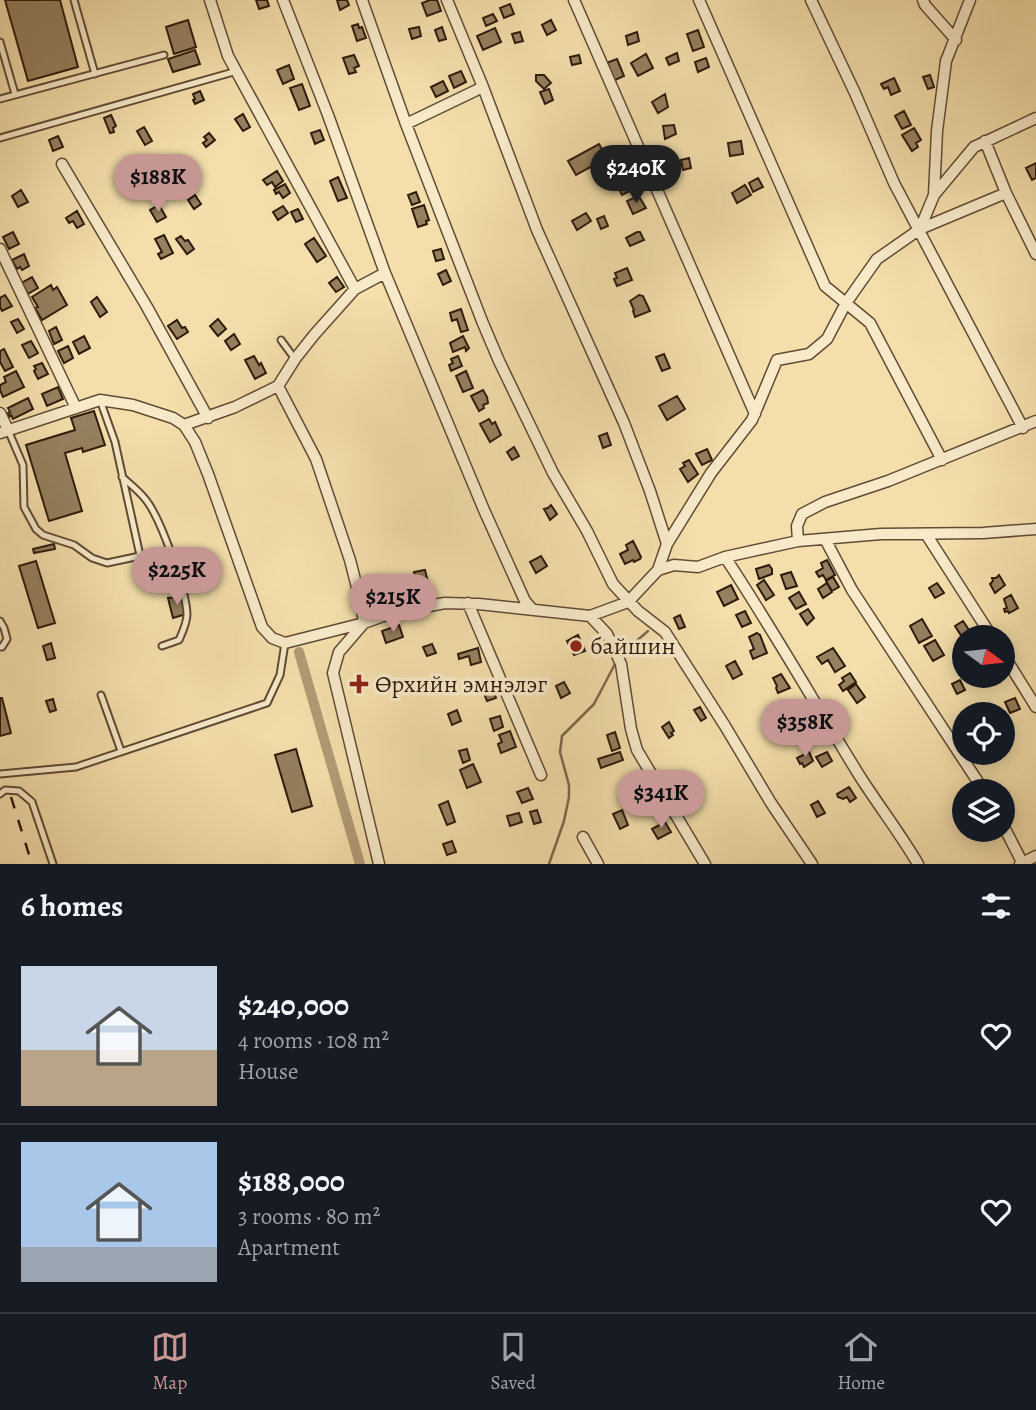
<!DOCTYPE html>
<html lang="en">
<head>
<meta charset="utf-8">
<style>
	:root { --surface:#171b24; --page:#242831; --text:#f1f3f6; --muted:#9ea1a6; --line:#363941; --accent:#c59692 }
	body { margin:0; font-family:Alegreya,serif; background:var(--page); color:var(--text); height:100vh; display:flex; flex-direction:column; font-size:26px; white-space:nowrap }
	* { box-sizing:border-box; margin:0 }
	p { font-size:23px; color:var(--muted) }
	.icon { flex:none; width:38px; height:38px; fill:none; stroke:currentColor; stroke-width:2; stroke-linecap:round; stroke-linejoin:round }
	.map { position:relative; height:864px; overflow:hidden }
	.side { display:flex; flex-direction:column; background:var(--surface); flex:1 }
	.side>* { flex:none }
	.needle { width:46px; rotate:105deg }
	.fabs { position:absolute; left:952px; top:625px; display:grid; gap:14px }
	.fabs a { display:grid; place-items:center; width:63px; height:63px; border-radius:50%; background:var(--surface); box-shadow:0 4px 18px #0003; font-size:35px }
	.price { position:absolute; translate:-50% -60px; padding:0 16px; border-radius:24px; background:var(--accent); color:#111; font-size:23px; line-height:46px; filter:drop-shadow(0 2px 4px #0008) }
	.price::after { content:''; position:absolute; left:50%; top:42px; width:21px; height:16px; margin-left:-10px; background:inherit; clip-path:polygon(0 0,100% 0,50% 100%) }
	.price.active { background:#222; color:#fff }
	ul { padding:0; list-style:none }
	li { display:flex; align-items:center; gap:21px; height:175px; padding:0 21px }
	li+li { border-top:2px solid var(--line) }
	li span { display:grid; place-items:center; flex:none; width:196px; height:140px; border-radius:0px; color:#555 }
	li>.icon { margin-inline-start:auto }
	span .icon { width:84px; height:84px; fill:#fffc; stroke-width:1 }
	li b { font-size:30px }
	h2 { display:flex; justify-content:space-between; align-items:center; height:84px; padding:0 21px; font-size:30px }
	.dock { display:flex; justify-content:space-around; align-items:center; height:98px; border-top:2px solid var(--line); background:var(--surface); font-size:19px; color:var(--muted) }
	.dock a { display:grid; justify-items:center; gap:4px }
	.dock .active { color:var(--accent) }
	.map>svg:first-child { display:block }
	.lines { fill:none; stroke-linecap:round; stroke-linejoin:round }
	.stream { stroke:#7d684c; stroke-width:2.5 }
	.canal { stroke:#b19c76; stroke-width:10 }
	.building { fill:#95805f; stroke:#2e1a0c; stroke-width:2 }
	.lane-casing { stroke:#604b34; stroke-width:9 }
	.street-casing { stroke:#604b34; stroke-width:13 }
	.lane { stroke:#f8eac9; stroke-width:5 }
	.street { stroke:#f8eac9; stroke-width:10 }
	.rail { stroke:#2e1a0c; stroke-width:2.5; stroke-dasharray:12 12; stroke-linecap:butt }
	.poi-dot { fill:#8f2418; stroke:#f8eac9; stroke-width:2.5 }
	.labels { text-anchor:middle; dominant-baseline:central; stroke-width:7; stroke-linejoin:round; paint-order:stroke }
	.poi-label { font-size:24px; fill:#2e1a0c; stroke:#f8eac9; text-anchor:start }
</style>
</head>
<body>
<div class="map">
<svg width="1036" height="864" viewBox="0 0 1036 864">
	<rect width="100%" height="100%" fill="#f4dfac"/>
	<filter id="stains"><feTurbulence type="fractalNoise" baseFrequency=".00286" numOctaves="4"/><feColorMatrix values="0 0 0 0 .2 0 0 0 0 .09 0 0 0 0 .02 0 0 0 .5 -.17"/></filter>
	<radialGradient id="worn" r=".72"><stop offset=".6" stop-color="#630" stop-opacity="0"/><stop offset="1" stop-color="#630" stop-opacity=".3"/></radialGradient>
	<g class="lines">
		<path class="stream" d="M619,656L648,631
			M549,864L564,821L569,797V785L560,752L562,736L594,704L616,662"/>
		<path class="canal" d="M299,652L360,864"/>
	</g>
	<path class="building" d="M5,0H60L78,67L28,81Z
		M256,0H267L269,6L259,9Z
		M337,0H347L349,5L340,10Z
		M430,0H437L441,11L427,16L422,3Z
		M510,4L514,14L504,18L500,8Z
		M493,14L497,21L486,26L483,18Z
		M188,20L196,47L174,54L166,27Z
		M551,20L556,30L547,35L542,25Z
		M358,24L359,28L362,27L366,38L357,41L352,26Z
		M419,27L421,36L412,39L409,29Z
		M442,27L446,39L439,41L435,30Z
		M495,28L501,42L483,50L477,36Z
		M698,30L704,47L693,51L687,34Z
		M520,32L523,41L515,43L512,34Z
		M637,32L639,41L628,45L626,36Z
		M195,50L200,64L173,72L168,59Z
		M677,53L679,61L669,65L666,58Z
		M646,54L653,68L638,76L631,63Z
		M354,55L359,66L354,68L356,72L349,74L343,58Z
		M579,55L581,63L572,65L570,57Z
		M706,58L709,67L698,72L695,62Z
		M617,59L624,76L613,81L606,63Z
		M289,65L294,79L283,84L277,70Z
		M461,71L466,82L454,88L449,76Z
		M536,75H544L551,83L544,89L536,81Z
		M930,75L934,87L928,89L923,77Z
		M894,78L900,91L891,95L888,87L884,89L881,84Z
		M443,81L448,91L436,97L431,87Z
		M302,84L310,106L299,110L290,88Z
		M549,89L553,100L545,104L540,92Z
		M200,91L204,100L195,104L193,100L195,99L193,94Z
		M665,94L668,107L658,113L652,102Z
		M904,111L911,125L902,129L895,116Z
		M243,114L250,127L243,131L235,119Z
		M111,115L116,126L113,128L114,132L110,133L104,118Z
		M674,125L676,134L665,139L663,126Z
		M144,127L152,141L145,145L137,131Z
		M914,128L921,140L916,143L918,147L912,151L902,135Z
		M320,130L324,140L315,144L311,133Z
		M209,133L215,140L206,147L203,143L207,140L204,137Z
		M58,136L63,147L53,151L49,140Z
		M741,141L743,154L730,156L728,143Z
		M599,144L607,158L576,175L568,161Z
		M689,158L691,168L683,170L681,160Z
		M1036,163V178L1032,180L1026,168Z
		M277,171L283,181L275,187L272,182L267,185L263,180Z
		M141,173L149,186L143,190L135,177Z
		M624,176H627L634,189L622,195L615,181Z
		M338,177L347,198L338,201L330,181Z
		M758,178L763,187L753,192L749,183Z
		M285,184L290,193L283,198L279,192L276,194L274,190Z
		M745,185L751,195L737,203L732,193Z
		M21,190L28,202L18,207L12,196Z
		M416,192L420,202L412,205L408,195Z
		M195,195L201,204L194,209L188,200Z
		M636,197L640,198L646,208L633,214L627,201Z
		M159,205L166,217L157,222L150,210Z
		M424,205L429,220L426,221L427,224L418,227L412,209Z
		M283,206L288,213L278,220L273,212Z
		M298,209L303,219L296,222L291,212Z
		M77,211L84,224L77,228L73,221L69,223L66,218Z
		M586,213L591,221L577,230L572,221Z
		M604,216L608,226L601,229L597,219Z
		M13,232L19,244L9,249L3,237Z
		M637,232H640L644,240L630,246L626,238Z
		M164,235L173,253L161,259L158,254L162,252L155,239Z
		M181,236L185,241L188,240L194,249L187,254L176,239Z
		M314,238L326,256L317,262L305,244Z
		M441,249L444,259L436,261L433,251Z
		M24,254L29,266L22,270L20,267L17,269L12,260Z
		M627,268L632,280L617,286L614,279L617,278L615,273Z
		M446,270L451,281L443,285L438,274Z
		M32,277L38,288L28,294L21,283Z
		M337,277L344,287L336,292L329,283Z
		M51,285L53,290L57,287L67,305L42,320L35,308L38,307L32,297Z
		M5,295L12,306L2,311L0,307V298Z
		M639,295L643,296L650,311L635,317L633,311L634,310L630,301Z
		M97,297L107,312L100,317L91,302Z
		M461,309L468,330L461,332L457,319L452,321L450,313Z
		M18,319L24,329L17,333L11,322Z
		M218,319L226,329L218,336L210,326Z
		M177,320L182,328L185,327L188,332L177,339L168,326Z
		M56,327L62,340L54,344L49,331Z
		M234,334L240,344L231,350L225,341Z
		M84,336L90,348L79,354L73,342Z
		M463,336L469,348L466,351L465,347L453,352L450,343Z
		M31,341L38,353L29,358L22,345Z
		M68,346L73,358L64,363L58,351Z
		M4,349L13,367L5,371L0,362V351Z
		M664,354L670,368L662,371L656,357Z
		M254,356L259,365L261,363L266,373L255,379L245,360Z
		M458,356L462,366L451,371L449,365L453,363L451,359Z
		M42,363L48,374L38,379L34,371L36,369L34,366Z
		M16,371L24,387L3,397L0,390V385L6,382L4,377Z
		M466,371L473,388L463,392L456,376Z
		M58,387L63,399L47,406L42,394Z
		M483,390L487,397L488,403L483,405L484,408L479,411L471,396Z
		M677,396L685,409L667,420L659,406Z
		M28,398L33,409L13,419L11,415L9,417L8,413L10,412L8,408Z
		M94,411L105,445L83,452L82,448L65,453L82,511L49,521L26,445L75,430L71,418Z
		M489,419L492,424L495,422L501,435L490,442L480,424Z
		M607,433L611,445L603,448L599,436Z
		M514,447L519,456L512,460L507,452Z
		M707,449L712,460L702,465L696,454Z
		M689,460L698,474L688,482L680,469L685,466L683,463Z
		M551,505L557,514L550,520L544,509L548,508Z
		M633,541L641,557L640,559L634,562L633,560L625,564L620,554L628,550L626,545Z
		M54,544L55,549L34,553L33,549Z
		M541,556L547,566L536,573L530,562Z
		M827,560L835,575L826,580L823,575L819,577L816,572L823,568L821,563Z
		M36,561L55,623L38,628L19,566Z
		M769,565L772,569V574L759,579L756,569Z
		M425,570L429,586L417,589L414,572Z
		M791,572L797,586L786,589L781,575Z
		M999,575L1005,585L995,593L990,584L993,581L992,578H996Z
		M833,577L839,587L832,591L826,581Z
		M764,580L774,595L766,600L757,585Z
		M827,583L832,592L823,598L818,589Z
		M937,583L944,593L935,598L929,588Z
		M731,585L738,599L724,606L717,592Z
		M799,592L806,604L796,609L789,598Z
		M1011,595L1018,608L1009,613L1008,611L1005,612L1004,609L1007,608L1004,599Z
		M181,597L186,614L173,618L168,598Z
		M808,609L814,618L807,625L800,614Z
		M745,611L751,623L742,627L736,615Z
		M680,615L685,627L679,629L674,618Z
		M922,619L932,636L919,643L910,626Z
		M963,621L973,636L964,637V640L955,626Z
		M399,625L403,637L386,643L382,631Z
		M757,633L760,635L767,653L753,659L750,651L754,649L749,637Z
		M578,635L585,651L574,655L567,641Z
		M935,640L944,655L933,661L924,646Z
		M51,643L55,658L47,660L43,646Z
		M432,644L436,653L427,656L423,647Z
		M478,648L481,662L471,665L469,656L459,659L458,654Z
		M833,648L845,666L835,672L828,660L822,664L817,657Z
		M735,661L742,674L733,679L726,666Z
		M850,673L856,682L843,691L839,685L844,681L842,678Z
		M781,674L790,688L778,693L776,688L777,686L773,678Z
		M960,680L965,690L957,694L952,684Z
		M564,682L570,693L561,698L556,686Z
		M856,684L865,697L857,703L848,690Z
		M492,687L496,698L487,701L483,691Z
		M0,698H2L11,733L0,736Z
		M1015,698L1020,709L1010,713L1005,702Z
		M53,699L56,710L50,712L46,701Z
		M700,707L706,718L701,721L694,710Z
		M457,710L461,721L452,725L448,714Z
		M500,716L503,727L494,731L490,719Z
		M669,722L674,731L671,733L673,735L669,738L662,727Z
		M510,731L516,747L501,753L498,744L502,742L499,735Z
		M615,732L620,748L612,751L607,735Z
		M296,749L312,806L292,812L275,755Z
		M467,749L470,760L463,763L459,751Z
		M620,752L623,760L601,768L598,759Z
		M809,752L813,761L804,767L802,763L800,764L797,758Z
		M827,752L832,761L822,767L816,757Z
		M473,764L481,782L467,788L460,770Z
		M643,786L648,795L639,800L634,791Z
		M849,787L856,798L850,802L847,797L843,799L838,797L837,794Z
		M528,788L533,799L522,803L517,792Z
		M448,801L455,822L447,825L439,805Z
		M818,801L825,813L817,817L811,805Z
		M537,810L541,822L534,824L530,812Z
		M622,810L628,825L620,829L613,814Z
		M519,813L522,822L510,826L507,816Z
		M665,822L671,832L658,839L652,829Z
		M452,841L456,852L447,855L443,844Z"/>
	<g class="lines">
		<defs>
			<path id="lane" d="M74,0L95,74
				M0,42L15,94
				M0,99L164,55
				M0,138L237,71
				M281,340L295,359
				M100,400L115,442L141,560L148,576L160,586
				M8,430L23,465L24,507L36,529L43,535L74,545L92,558L107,563L140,556
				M122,477C130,484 139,491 146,500C161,519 186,590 187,614C187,623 183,631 179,640L162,646
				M0,621L4,628L7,639L2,647H0
				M101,695L121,751
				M0,774L76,767L267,703L280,675L285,643
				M0,794L5,790L19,791L32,802L53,864"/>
			<path id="street" d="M210,0L228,56L355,289
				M283,0L328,115L385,273L484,510L525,601L533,610
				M362,0L406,124L482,321L499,361L553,473L587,531L613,584L638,611L665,632L725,726L771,803L812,864
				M447,0L483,87L537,230L624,423L650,491L667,544
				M574,0L755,414
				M699,0L825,286L870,323L942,460
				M811,0L855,93L894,183L1023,428
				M923,0L925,5L956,40
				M406,124L483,87
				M985,141L1006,193L1036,254
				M62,164L147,307L208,418
				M934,195L974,147L1036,118
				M920,229L1006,193
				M0,249L76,408
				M278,386L316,459L350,560L361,603L364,623L339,652L333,673L379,864
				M0,413L8,430
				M184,425L235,407L278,386L295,359L314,335L355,289L385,273
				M0,433L100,400L133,405L173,418L184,425L195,442L208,474L262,627L272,638L285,643L364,623L392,613L445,603L479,604L590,616L628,602L658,570L674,565L698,567L725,557L798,541L881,534L983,533L1036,529
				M926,534L992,637
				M825,539L852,590L984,791
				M798,541L797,526L802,514L825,502L888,481L1036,421
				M725,557C772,628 814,702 859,775C878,805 900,833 918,864
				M658,570L667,544L711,473L752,420L777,360L809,354L827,339L846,303L877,259L920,229L934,195L937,131L946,61L970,0
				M468,603L541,775
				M590,616L607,634L621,664L631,729L637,750L705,864
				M1003,654L1036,707
				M1003,825L1023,864
				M583,837L598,864
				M1020,864L1036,856"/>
		</defs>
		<use href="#lane" class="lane-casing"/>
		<use href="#street" class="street-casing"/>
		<use href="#lane" class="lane"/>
		<use href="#street" class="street"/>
		<path class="rail" d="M11,797L32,864"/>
	</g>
	<g class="poi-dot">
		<circle cx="576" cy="646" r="7"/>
		<path d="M355.5 673.5h7v7h7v7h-7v7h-7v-7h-7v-7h7z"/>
	</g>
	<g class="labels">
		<g class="poi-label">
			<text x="590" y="646">байшин</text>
			<text x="375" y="684">Өрхийн эмнэлэг</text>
		</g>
	</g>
	<rect width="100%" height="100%" filter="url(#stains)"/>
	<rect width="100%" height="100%" fill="url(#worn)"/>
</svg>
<div class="fabs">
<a><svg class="needle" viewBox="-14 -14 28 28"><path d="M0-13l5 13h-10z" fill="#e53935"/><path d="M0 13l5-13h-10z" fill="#9ea1a6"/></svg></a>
<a><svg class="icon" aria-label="locate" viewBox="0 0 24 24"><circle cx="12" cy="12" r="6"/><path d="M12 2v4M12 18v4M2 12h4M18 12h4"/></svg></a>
<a><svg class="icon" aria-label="layers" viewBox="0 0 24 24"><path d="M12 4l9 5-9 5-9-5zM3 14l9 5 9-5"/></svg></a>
</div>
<b class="price active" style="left:636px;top:205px">$240K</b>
<b class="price" style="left:158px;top:214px">$188K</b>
<b class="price" style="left:177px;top:607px">$225K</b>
<b class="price" style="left:393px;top:634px">$215K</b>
<b class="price" style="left:805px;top:759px">$358K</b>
<b class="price" style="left:661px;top:830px">$341K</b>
</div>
<section class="side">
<h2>6 homes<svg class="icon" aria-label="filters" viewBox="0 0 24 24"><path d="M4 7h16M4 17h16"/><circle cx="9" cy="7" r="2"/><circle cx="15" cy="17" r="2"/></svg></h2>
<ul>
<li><span style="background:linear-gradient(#c9d6e8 60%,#b9a48a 0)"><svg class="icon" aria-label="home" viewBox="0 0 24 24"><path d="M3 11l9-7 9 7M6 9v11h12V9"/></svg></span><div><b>$240,000</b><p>4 rooms · 108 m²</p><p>House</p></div><svg class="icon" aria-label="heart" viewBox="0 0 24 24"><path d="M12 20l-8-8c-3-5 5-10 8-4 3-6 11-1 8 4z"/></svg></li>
<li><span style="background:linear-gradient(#a9c7e8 75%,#9aa5b1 0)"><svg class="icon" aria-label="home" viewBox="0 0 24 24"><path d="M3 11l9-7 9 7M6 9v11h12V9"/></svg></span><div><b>$188,000</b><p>3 rooms · 80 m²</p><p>Apartment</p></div><svg class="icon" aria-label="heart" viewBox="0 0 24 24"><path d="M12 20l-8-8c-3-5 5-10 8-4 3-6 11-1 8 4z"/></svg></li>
</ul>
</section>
<nav class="dock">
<a class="active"><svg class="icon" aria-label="map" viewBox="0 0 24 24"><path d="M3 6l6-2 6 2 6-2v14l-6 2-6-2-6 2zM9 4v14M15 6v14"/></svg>Map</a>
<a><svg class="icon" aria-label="saved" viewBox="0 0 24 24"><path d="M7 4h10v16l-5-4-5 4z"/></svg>Saved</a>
<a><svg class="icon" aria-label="home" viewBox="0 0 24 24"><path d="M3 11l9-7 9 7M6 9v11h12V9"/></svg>Home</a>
</nav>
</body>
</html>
